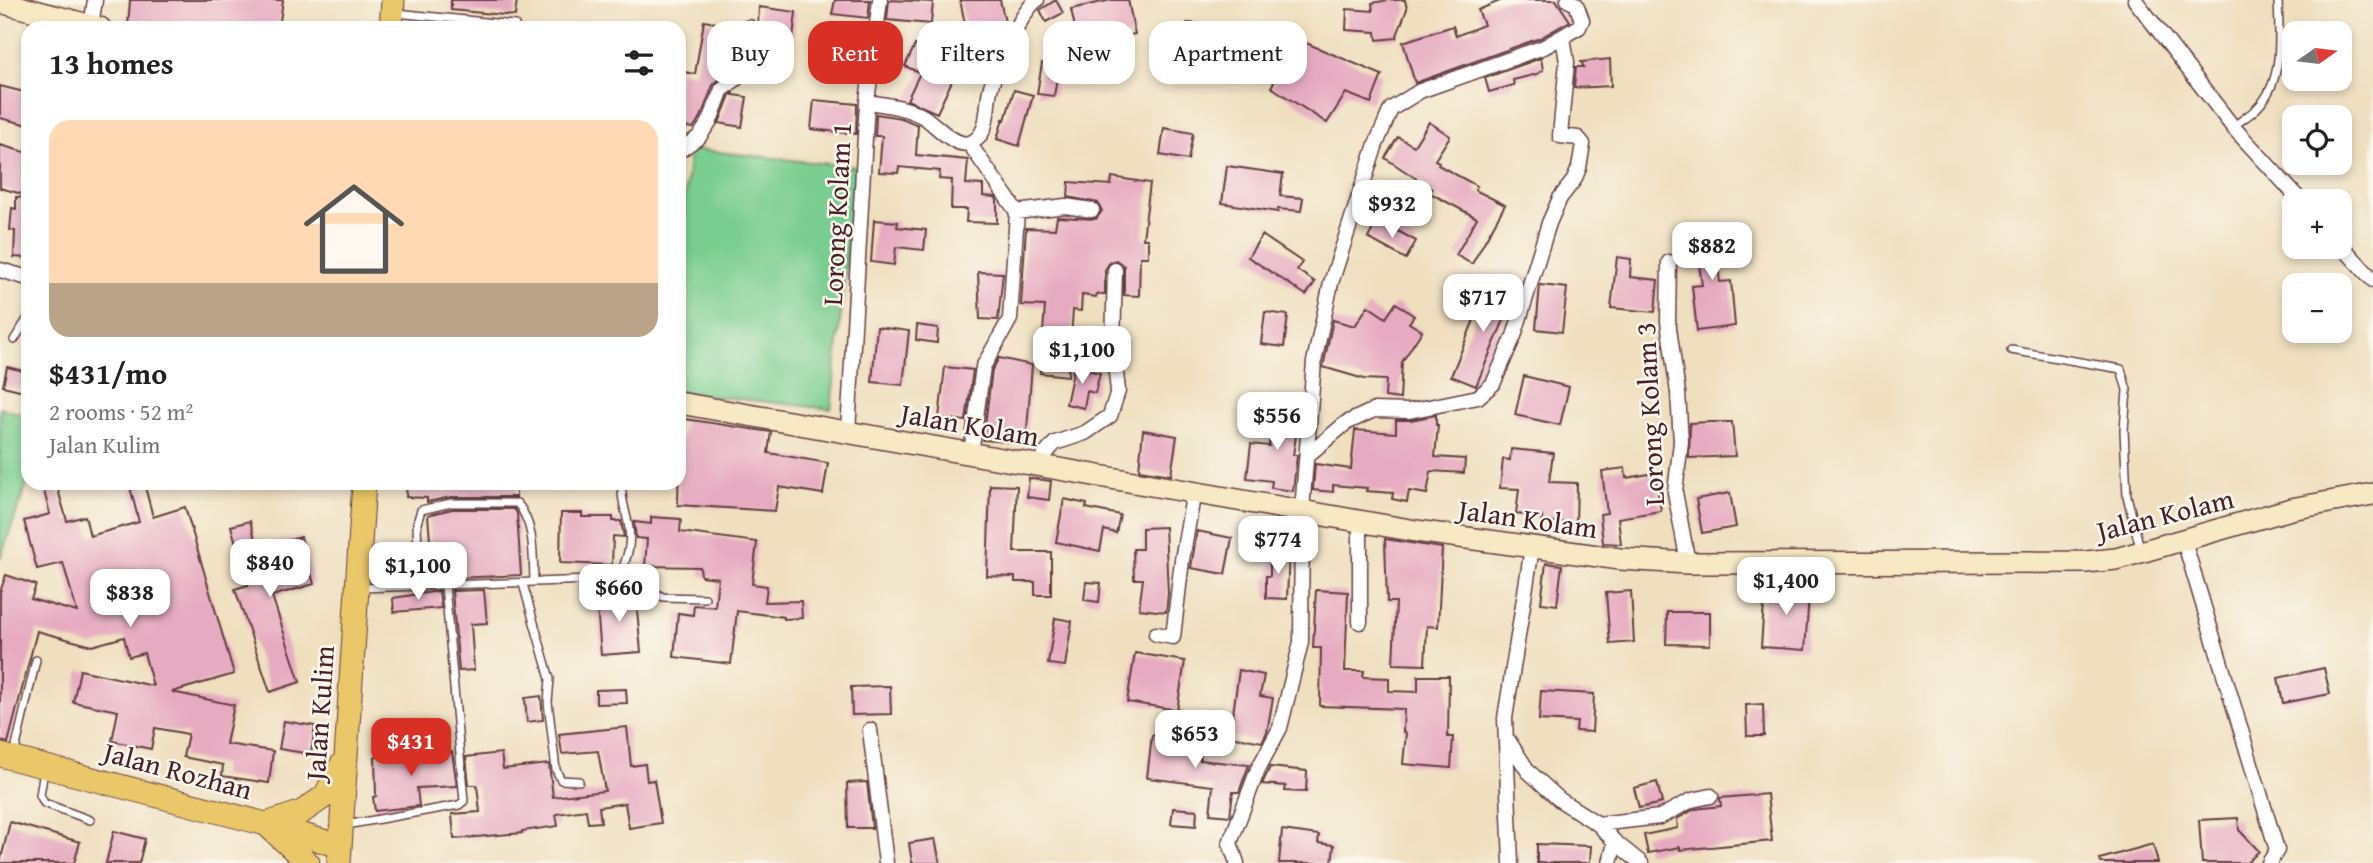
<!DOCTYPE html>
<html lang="en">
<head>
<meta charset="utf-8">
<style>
	:root { --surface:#fff; --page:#f2f2f2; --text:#222; --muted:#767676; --line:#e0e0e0; --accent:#d93025 }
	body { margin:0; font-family:"Gentium Book Plus",serif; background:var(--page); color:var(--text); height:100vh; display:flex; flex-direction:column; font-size:26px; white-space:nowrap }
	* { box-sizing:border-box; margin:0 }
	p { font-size:23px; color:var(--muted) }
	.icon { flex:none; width:38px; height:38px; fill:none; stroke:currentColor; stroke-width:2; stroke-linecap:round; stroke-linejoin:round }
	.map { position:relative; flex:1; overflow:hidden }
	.side { position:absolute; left:21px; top:21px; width:665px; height:469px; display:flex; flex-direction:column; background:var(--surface); border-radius:21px; box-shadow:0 4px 10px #0003 }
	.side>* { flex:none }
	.guide { position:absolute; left:707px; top:21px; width:665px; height:63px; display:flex; gap:14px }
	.needle { width:46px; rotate:76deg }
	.controls { position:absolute; left:2282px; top:21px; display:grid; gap:14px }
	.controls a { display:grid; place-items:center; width:70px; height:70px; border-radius:14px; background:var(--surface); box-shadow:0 4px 10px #0003; font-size:35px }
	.price { position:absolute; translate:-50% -60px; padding:0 16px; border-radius:14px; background:#fff; color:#222; font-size:23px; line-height:46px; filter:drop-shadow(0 2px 4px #0008) }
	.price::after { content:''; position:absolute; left:50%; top:42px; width:21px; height:16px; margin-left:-10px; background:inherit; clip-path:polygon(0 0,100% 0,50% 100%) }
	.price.active { background:var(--accent); color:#fff }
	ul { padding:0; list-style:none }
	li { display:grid; align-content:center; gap:14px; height:371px; padding:0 28px }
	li+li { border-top:2px solid var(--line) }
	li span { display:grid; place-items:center; height:217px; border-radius:21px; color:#555 }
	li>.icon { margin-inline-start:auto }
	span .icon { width:126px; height:126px; fill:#fffc; stroke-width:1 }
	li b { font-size:30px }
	h2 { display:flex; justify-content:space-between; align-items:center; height:84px; padding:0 28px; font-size:30px }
	.chip { padding:0 24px; border-radius:21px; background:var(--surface); box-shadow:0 4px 10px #0003; font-size:24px; line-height:63px }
	.chip.active { background:var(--accent); color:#fff }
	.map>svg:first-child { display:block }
	.green { fill:#7acd90; stroke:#62765e; stroke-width:2 }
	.building { fill:#e7abc1 }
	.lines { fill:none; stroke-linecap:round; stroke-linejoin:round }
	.lane-casing { stroke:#633c41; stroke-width:10 }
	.street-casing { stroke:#633c41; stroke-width:17 }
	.secondary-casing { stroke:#633c41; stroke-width:24 }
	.primary-casing { stroke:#633c41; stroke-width:25 }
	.lane { stroke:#fff; stroke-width:7 }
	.street { stroke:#fff; stroke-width:14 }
	.secondary { stroke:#f7e9c3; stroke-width:21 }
	.primary { stroke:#eac769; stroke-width:23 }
	.labels { text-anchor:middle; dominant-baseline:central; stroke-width:5; stroke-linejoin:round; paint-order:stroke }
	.street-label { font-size:28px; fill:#4a1f2b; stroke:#fbf7ec }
</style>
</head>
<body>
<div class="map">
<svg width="2373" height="863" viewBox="0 0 2373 863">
	<rect width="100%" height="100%" fill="#fbf7ec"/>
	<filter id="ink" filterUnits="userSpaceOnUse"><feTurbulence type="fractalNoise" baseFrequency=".0143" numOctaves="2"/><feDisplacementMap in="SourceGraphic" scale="14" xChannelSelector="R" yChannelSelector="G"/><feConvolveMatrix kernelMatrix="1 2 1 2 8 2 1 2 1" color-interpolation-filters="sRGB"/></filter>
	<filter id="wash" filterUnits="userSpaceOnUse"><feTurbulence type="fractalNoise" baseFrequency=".00686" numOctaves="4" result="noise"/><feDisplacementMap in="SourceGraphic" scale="28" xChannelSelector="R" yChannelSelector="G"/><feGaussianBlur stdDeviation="1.57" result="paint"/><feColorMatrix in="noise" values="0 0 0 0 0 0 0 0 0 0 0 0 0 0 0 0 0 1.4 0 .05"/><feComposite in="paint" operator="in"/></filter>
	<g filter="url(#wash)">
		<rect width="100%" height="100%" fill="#efdfbf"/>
		<path class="green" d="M690,149L856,167L831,409L679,392V251Z
			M0,408L28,416V480L0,559Z"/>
		<g id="blocks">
			<path class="building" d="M130,0H283L279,28L128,27Z
				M451,0H517L515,16L451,10Z
				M835,0H870L868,18L832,14Z
				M889,0L933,2L931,24L887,20Z
				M960,0H1000L1005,22L984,26L988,43L973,46L969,23L965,24Z
				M1056,0L1063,13L1046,22L1040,10Z
				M1111,0H1128L1135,34L1079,46L1071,9Z
				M1388,0H1405L1407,9L1396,38L1377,40L1376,32L1346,30L1347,9L1373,11L1372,3Z
				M1502,0H1556L1570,21L1540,38L1415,83L1403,42L1453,26L1456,36L1484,25L1478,10Z
				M759,7L796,12L792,47L757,43Z
				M704,21L739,27L734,66L713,85L701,117L693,128L679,126V71L695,74Z
				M1187,23L1203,24L1200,52L1185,50Z
				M1287,35L1382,75L1371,103L1346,93L1327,123L1271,87L1290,57L1279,51Z
				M915,45L959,66L937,113L907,100L920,73L905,66Z
				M1541,58L1543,70L1537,74L1513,80L1514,85L1489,92L1485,78Z
				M1610,59L1611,86L1574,88L1576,67H1584L1581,62Z
				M1042,63L1059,66L1054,96L1037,94Z
				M0,86L28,93V125L0,118Z
				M1014,90L1033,95L1019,146L997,139L1003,119L1005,120Z
				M733,93V95L747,97L742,127L719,123L730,95Z
				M814,100L857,104L856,134L811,129Z
				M876,114L901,118L918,125L916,155L968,160L966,184L983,185V196L995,197L997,200V223L966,222L967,209H951L952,180L939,179L940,171L899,167L898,173L879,172L882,136H875Z
				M1429,122L1450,136L1435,160L1439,162L1438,165L1477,186L1475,190L1505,205L1472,264L1456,255L1477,218L1430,193L1432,189L1385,158L1398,137L1414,146Z
				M1164,128L1193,133L1188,160L1160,155Z
				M0,145L28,153V172L22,194L0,188Z
				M1227,166L1283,174L1280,196L1303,198L1301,211L1278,209V212L1222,203Z
				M1112,177L1150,183L1143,239H1148V257H1140L1139,296L1124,295V266L1116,260L1110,262L1105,270V294H1097L1096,297L1082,295L1081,311L1073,310L1068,376L1040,373L1045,306L1021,305L1026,228L1055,229L1057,217L1096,219L1102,211L1098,203L1068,197L1069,182L1111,185Z
				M16,197L28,198V258L14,257L15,231L10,230L12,208L16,209Z
				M874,220L898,222L897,227L926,230L924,250L896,247L894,265L871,262Z
				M1378,220L1416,241L1406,259L1368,238Z
				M1732,228L1734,245L1716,247L1720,282L1731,281L1735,326L1697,331L1692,286L1702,285L1697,249H1690L1688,233Z
				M1262,235L1302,262L1297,270L1315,282L1306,295L1248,257Z
				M1617,257L1631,259L1630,277L1658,280L1655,312L1611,308Z
				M978,272L1003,273L998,320L980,319Z
				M1489,283L1515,294L1476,386L1451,376Z
				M1540,285L1567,288L1562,332L1536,329Z
				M1396,303L1414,316L1409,323L1422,331L1402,362L1400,399L1385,397L1386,380L1364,379L1323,367L1333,320L1355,326L1368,306L1386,318Z
				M1265,312L1288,315L1284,347L1261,344Z
				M917,325L938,328L937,343L916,340Z
				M877,327L909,331L903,385L872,382Z
				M999,358L1032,365L1026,443L983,440L992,370Z
				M7,367L28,372V392L3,386Z
				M945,367L973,370L966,421L939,418Z
				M1074,367L1100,373L1095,393L1087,391L1084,408L1066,404Z
				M1524,376L1569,387L1560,425L1515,415Z
				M1275,407L1300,410L1293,455H1297L1293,491L1271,488L1272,481L1247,478L1251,444L1269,446Z
				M1436,415V425H1438L1435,457L1465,459L1464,473L1431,471L1427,494L1409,491L1407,502L1392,499L1393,493L1366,491L1367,488L1333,485V492L1313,490L1315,464L1351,469L1355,430L1396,433V420H1411Z
				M685,419L771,432L768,453L828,463L823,494L779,487L775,511L678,505L679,456Z
				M1710,422H1732L1735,456L1689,458L1690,423Z
				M1143,430L1177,436L1171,475L1139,470Z
				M1511,449L1553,453L1549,482L1577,483L1576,523L1542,522V517L1516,514L1519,489L1500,488L1503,459L1510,460Z
				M1625,468L1626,478L1655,473L1661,511L1618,518L1621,544L1603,543L1600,514L1607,513L1602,471Z
				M1029,478L1051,481L1049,500L1027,497Z
				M42,483H56L67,521L85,516L90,536L139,522L129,483H144L153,517L185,507L234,674L172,692L234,705L226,744L273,751L269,783L222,776L223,765L183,757L188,734L155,728L151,749L112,741L118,711L73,702L80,670L153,686L144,653L129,657L124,637L92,646L37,631L8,743L0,741V592L6,575L36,585L31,599L77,612L63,563L37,569L24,521L50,514Z
				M407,483H516V497H451L427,502V498L406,497Z
				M990,485L1017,486L1014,552H1051V595H1035V582H1015V577L987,576Z
				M1730,493L1736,527L1702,533L1696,499Z
				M1064,499L1087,504L1086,508L1120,515L1116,533L1104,530L1100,551L1056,542Z
				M452,509H514L517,513L521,575L433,579L428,515Z
				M561,513H582V517H613V521H621L624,537L613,536L612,565L560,563Z
				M651,517L681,519L680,532L757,542L752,584L767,586L765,602L801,601L802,618L784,619V617L737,611L731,664L674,657L678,613L693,615L694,605L715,607L718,578L701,576L700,567L645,566L647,539L636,538L634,522L651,524Z
				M250,521L258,549L301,537L314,584L272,596L300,682L270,692L235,589L248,585L231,526Z
				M1165,527L1168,593L1166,612L1139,609L1143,579H1134L1133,549H1142V528Z
				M1197,531L1232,538L1225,574L1191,568Z
				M1385,539L1442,548L1438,627L1427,626L1425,665L1393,664L1396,602H1387Z
				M1270,551L1289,552L1287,599L1266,598V576H1270Z
				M1546,563L1562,565L1557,605L1541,603Z
				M1787,579L1810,581L1805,650L1761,647L1765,590L1786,591Z
				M1086,582L1101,583L1099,602L1084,600Z
				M635,589L641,652L601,655L597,606L608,605L607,591Z
				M484,590L487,623L471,624L474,670L459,671L452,591Z
				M1316,590L1348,592L1345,671H1364L1363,677L1389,678V691L1418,692V676H1449L1448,737H1453L1451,768L1403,764L1406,733L1403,732L1404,709L1320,706L1321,648H1313Z
				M439,591L441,608L394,612L393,598Z
				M1631,591L1634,642L1610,644L1606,593Z
				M1667,612H1710V645L1666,644Z
				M1055,618L1072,621L1065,666L1048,664Z
				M1135,653L1185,661L1177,710L1127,702Z
				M2324,668L2330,694L2283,703L2278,678Z
				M1239,670L1264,675L1260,696L1273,698L1267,732L1262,742L1230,736Z
				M890,686L891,714L852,715L851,687Z
				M626,689L627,703L596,704V690Z
				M1541,691L1594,694L1592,732L1576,731L1577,722L1539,720Z
				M541,696L543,720L527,722L525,698Z
				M1763,704L1764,736H1747L1746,705Z
				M284,721L315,726L311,754L279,749Z
				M627,727L631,766L645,764L647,781L654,780L661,823L629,828L625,803L599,807L601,822L588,823L586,810L556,814L558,826L522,831V833L454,839L452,814L480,812L477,785H469L466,757L501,753L503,769L549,764L553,797L605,791L598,751L562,754L559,734Z
				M1152,735L1202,741L1200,760L1249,765L1239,792H1233L1230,816L1210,814L1213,786L1147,778Z
				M452,752L457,786L417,788L419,806L375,811L373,797L376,796L375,757H419V754Z
				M1270,767L1307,771L1306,792L1285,791L1286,786L1262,784Z
				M867,782L872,828H848L847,783Z
				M1657,782L1662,803L1639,808L1634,788Z
				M1767,794L1772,841L1680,850V847L1648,853L1644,835L1678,828L1677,819L1695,809L1721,806L1720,798Z
				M1173,808L1197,810L1196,826L1171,824Z
				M2238,818L2239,830L2259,851L2247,863H2202L2199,820Z
				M10,822L80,842L74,863H0Z
				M1282,830L1319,835L1318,843L1334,845L1332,863H1279Z
				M114,831L145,839L139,863H106Z
				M935,839L940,863H912L909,843Z
				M1537,844L1591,846L1590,863H1537Z
				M2153,844L2158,863H2101L2100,859Z"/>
		</g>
	</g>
	<g filter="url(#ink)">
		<use href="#blocks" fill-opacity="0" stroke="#633c41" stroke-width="2"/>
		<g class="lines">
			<defs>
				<path id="lane" d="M396,13L515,25
					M2233,127C2240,121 2248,116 2255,110C2285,83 2279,36 2278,0
					M14,340L28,318
					M2011,350L2121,369L2127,390L2124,430L2127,496L2140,548
					M619,579C625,562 632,547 629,529C627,513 620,499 622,483
					M523,584L550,679L548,702L556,770L561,780L579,781
					M419,587L417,523L421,510L451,503H517C535,524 533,555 534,582
					M361,588L619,579L636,583L663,597L705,598
					M14,755L36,660
					M44,771L40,795L44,803L90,820
					M346,825L459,805L464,801L445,586"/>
				<path id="street" d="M2135,0L2233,127L2301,201
					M91,26L95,0
					M867,102C887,105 907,107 924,117C936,125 955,148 970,143C990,136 986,107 990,90C995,71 1022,10 1037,0
					M969,143L1017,212L1065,206L1092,210
					M679,151L699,137L710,121L722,89L736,79L743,70L749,27
					M2340,244L2373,280
					M1669,262L1668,321L1678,393L1681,442L1675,492L1688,563
					M0,270L28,278
					M848,432L867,102L880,0
					M971,453L983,367L1010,319L1017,212
					M1308,455L1346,423L1374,410L1409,411L1478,397L1493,384L1514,336L1549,223L1560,198L1574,180L1579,168L1583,144L1578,138L1560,136L1567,62L1563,37
					M1037,464L1055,443L1085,433L1110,416L1118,391L1113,345L1115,270
					M2184,541L2277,850L2269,863
					M1360,622V522
					M1156,634L1173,637L1182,560L1194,491
					M870,730L886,863
					M1508,740L1528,771L1560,800L1598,824L1660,817L1692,800L1711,796
					M1598,824L1615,842L1641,863
					M1237,863L1230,843L1258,769L1280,728L1301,642L1302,510L1314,362L1331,283L1376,144L1391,109L1420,91L1544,47L1579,27L1582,20L1576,4L1568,0
					M1511,863L1505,718L1532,548
					M1610,863L1615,842"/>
				<path id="secondary" d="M0,2L100,28
					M679,403L1416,531L1620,559L1688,563L2086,562L2116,559L2291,509L2373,494"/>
				<path id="primary" d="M391,28L393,0
					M0,755L266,824L340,846
					M308,863L266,824L302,812L325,796L342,764
					M339,863L364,483"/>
			</defs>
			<use href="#lane" class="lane-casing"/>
			<use href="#street" class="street-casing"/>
			<use href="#secondary" class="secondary-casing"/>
			<use href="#primary" class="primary-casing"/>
			<use href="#lane" class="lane"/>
			<use href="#street" class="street"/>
			<use href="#secondary" class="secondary"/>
			<use href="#primary" class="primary"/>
		</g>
	</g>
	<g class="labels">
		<g class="street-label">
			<text transform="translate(836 214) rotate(-87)">Lorong Kolam 1</text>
			<text transform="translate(1649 414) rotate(-93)">Lorong Kolam 3</text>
			<text transform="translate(970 424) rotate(10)">Jalan Kolam</text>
			<text transform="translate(2165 514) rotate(-14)">Jalan Kolam</text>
			<text transform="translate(1528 518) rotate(8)">Jalan Kolam</text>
			<text transform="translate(319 713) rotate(-86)">Jalan Kulim</text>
			<text transform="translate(178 770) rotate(15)">Jalan Rozhan</text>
		</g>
	</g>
</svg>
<div class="controls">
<a><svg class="needle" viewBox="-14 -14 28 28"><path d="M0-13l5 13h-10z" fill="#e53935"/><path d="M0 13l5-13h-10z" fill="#767676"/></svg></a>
<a><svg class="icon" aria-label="locate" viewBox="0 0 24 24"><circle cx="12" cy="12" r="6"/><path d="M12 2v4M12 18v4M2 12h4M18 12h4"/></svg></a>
<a>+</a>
<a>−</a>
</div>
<b class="price" style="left:1392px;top:240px">$932</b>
<b class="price" style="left:1712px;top:282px">$882</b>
<b class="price" style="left:1483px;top:334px">$717</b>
<b class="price" style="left:1082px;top:386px">$1,100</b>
<b class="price" style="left:1277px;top:452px">$556</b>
<b class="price" style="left:1278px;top:576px">$774</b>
<b class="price" style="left:270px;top:599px">$840</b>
<b class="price" style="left:418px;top:602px">$1,100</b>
<b class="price" style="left:1786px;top:617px">$1,400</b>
<b class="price" style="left:619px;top:624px">$660</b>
<b class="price" style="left:130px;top:629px">$838</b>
<b class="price" style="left:1195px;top:770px">$653</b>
<b class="price active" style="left:411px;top:778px">$431</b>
<div class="guide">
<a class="chip">Buy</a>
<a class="chip active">Rent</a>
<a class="chip">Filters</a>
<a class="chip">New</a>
<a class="chip">Apartment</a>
</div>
<section class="side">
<h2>13 homes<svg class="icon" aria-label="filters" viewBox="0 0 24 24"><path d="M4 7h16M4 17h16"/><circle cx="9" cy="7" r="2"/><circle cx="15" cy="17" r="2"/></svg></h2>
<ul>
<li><span style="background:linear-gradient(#ffd9b3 75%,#b9a48a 0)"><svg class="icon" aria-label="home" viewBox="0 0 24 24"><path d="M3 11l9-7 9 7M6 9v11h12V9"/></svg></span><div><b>$431/mo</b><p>2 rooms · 52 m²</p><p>Jalan Kulim</p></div></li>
</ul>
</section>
</div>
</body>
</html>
